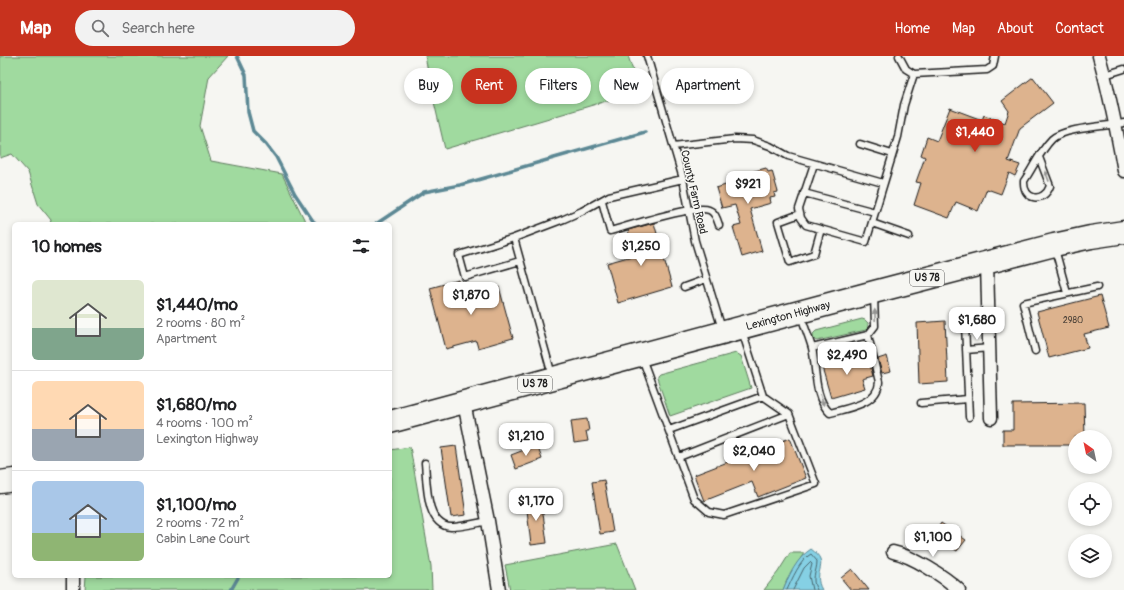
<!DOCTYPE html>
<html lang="en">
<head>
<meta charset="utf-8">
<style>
	:root { --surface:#fff; --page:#f2f2f2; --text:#202124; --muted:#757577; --line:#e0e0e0; --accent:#c8321e }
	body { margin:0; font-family:Pangolin,sans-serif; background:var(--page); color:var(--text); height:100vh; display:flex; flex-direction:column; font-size:15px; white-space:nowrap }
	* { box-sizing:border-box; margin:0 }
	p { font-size:13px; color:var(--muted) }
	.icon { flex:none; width:22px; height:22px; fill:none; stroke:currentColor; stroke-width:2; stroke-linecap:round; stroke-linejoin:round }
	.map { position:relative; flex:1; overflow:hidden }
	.panel { position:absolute; left:12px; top:166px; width:380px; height:356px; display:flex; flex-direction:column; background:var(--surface); border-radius:6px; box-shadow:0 2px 6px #0003 }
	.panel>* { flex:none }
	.banner { position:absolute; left:404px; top:12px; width:380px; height:36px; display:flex; gap:8px }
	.needle { width:26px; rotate:327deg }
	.buttons { position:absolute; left:1068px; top:374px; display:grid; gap:8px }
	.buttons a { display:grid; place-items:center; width:44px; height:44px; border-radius:50%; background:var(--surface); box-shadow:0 2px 6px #0003; font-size:20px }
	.price { position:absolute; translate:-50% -34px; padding:0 9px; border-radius:8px; background:#fff; color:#222; font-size:13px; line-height:26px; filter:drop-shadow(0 1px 2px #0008) }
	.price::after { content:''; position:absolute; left:50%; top:24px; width:12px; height:9px; margin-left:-6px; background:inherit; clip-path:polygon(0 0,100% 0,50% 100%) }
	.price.current { background:var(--accent); color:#fff }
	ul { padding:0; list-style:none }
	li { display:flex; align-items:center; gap:12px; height:100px; padding:0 20px }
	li+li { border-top:1px solid var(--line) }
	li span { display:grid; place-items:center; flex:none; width:112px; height:80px; border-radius:6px; color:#555 }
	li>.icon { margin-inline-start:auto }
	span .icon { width:48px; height:48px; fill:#fffc; stroke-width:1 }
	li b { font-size:17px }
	h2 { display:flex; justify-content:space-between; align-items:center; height:48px; padding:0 20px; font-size:17px }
	.chip { padding:0 14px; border-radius:18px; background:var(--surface); box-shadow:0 2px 6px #0003; font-size:14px; line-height:36px }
	.chip.current { background:var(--accent); color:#fff }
	header { display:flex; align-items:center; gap:24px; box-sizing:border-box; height:56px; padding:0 20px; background:var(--accent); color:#fff }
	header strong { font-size:19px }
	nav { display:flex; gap:22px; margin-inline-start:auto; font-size:14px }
	.search { width:280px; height:36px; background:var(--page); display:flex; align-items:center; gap:10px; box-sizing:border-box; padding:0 14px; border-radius:22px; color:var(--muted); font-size:15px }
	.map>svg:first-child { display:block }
	.green { fill:#a0da9f; stroke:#5e7b5e }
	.water { fill:#85d0e4; stroke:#5b8894 }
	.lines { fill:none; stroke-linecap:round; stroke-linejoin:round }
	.shore { stroke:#46646c; stroke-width:1 }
	.stream { stroke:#5b8894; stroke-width:3.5 }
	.building { fill:#ddb38e; stroke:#1c1c1c }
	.lane-casing { stroke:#1c1c1c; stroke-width:9 }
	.street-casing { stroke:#1c1c1c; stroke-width:15 }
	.highway-casing { stroke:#1c1c1c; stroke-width:25 }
	.lane { stroke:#f6f6f2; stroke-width:6 }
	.street { stroke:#f6f6f2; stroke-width:12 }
	.highway { stroke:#f6f6f2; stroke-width:22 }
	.oneway { fill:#949492 }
	.labels { text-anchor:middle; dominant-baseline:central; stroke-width:3; stroke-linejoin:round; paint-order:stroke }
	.number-label { font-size:9px; fill:#4c4238 }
	.shield { fill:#f6f6f2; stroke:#5d5d5c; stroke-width:1 }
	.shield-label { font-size:10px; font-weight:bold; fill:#1c1c1c }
	.street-label { font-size:11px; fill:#1c1c1c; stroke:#f6f6f2 }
</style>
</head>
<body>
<header>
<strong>Map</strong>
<div class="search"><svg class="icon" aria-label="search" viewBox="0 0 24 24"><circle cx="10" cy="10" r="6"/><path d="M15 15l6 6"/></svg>Search here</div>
<nav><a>Home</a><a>Map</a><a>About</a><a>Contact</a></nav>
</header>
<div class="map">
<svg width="1124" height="534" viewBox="0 0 1124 534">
	<rect width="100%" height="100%" fill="#f6f6f2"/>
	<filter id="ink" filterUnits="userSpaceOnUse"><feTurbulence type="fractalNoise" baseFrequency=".025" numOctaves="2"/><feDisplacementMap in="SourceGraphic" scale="8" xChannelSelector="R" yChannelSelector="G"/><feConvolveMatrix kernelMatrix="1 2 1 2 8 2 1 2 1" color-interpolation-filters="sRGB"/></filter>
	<g filter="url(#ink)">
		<path class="green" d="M0,0H228L209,21L200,70L211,105L282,118L305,165V168H50L51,164L38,148L28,116L12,98L0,102Z
			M425,0H628L640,35L445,93L434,46Z
			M862,263L865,264L868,267V273L866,274L817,285L813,283V278L816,275Z
			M736,297L741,300L751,332L670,360L657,322V320L659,318Z
			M410,391L431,510L432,534H85L86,520H390V394Z
			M617,488L635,534H510L505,509Z
			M790,497H804L787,524L783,534H764L778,516Z"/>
		<path class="water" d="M811,493C832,508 811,515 822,534H783C789,519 797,502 811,493Z"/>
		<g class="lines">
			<path class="shore" d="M787,534C792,523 800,504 811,498L817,505C817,517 810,522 817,534
				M793,534L804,512L810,506L812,508L809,520L812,534"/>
			<path class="stream" d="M237,0L246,19L248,56L253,75L266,88L276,101L295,138L315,168
				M376,168L424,136L460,129L645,76
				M231,534L239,520"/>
		</g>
		<path class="building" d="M1033,21L1053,47L1020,72L1008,105L1020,109L1015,120L1009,117L1001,138L987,133L978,155L956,146L949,162L914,149L921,127L916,126L925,101L921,99L927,81L937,85L950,52L982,64L984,59L1005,67L1009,55L1002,45Z
			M766,112L768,116L772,115L778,136L774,137L775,141L770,142L771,147L750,153L762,195L742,201L733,171L741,169L735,149L722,152L716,132L745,123L744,118Z
			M654,167L672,231L618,247L607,207L635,199L628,174Z
			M459,224L464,240L499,231L513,282L478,292L476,285L446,293L430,232Z
			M1100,240L1109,272L1084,278L1088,292L1049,302L1037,256Z
			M945,265L948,326L919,328L917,267Z
			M860,300L862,307L869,305L873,320L862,323L865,332L831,342L822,311Z
			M887,300L891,315L882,317L878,303Z
			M1084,347L1085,381H1075V389H1003V374H1013V348Z
			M587,363L589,375H586L588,385L574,387L571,365Z
			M790,382L806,422L758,441L752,426L704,445L694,419Z
			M537,389L542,403L516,413L511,399Z
			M456,390L466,459L451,461L441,392Z
			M604,424L613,476L600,478L592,426Z
			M541,443L547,487L531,489L526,445Z
			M941,467L966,484L957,495L933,479Z
			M852,513L869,534H851L841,522Z"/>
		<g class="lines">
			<defs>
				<path id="lane" d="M647,0L683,123L695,185L722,273
					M899,0L906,13L914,18L987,14L993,10L995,0
					M1105,19L1124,13
					M860,88L892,98
					M673,90L735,83L753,84L770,90L788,100L883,127
					M1039,101L1050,130C1044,147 1023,145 1024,125C1033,112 1040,95 1052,83C1063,72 1107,70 1124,67
					M814,108L799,153L801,162L806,169L866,186L898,81L904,49L914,18
					M804,137L875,156
					M602,145L610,175C629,170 695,148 709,154C715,156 717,163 719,169
					M800,158L778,166L790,206L814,198L821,173
					M872,167L909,180
					M514,182L552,319
					M1055,193L1067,237
					M520,205L465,221L459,199L514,182L564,163L582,155L609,140L683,123
					M684,231L706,223
					M801,259C804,270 809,281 812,292C817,313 813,341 830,357C848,352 878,348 879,326L868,279
					M965,268L969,361
					M812,292L868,279L875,270L874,239
					M966,294L990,292
					M1035,295L1023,247L1097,231
					M642,302L694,443L709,456L724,459L816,428L789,358L763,340L742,275
					M921,347L968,343
					M669,374L763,340
					M679,401L789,358
					M425,407C427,426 425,469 451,471C461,471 478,467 488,465"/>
				<path id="street" d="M1099,0C1110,38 1117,76 1124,115
					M987,207L991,362
					M464,347L488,465L499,534
					M893,496C912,500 944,520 959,534
					M73,534V520"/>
				<g id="highway">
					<path id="s1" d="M390,366L874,236L1054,189L1091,181L1124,176"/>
					<path d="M0,426L14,424"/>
				</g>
			</defs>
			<use href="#lane" class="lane-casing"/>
			<use href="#street" class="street-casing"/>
			<use href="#highway" class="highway-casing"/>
			<use href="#lane" class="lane"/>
			<use href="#street" class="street"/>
			<use href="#highway" class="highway"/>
		</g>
		<defs><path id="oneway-solid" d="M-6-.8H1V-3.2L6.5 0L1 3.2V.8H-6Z"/></defs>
		<g class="oneway">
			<use href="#oneway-solid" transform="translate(1047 120) rotate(-111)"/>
			<use href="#oneway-solid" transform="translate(875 259) rotate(-92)"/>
			<use href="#oneway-solid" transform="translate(822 344) rotate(71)"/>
		</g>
	</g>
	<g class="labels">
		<g class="number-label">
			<text x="1073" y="264">2980</text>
		</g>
		<g class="shield">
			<rect x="910" y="214" width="34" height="16" rx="3"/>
			<rect x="518" y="320" width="34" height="16" rx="3"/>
		</g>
		<g class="shield-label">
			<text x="927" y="222">US 78</text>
			<text x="535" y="328">US 78</text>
		</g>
		<g class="street-label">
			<text transform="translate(694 136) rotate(77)">County Farm Road</text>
			<text stroke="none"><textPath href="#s1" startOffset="412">Lexington Highway</textPath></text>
		</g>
	</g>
</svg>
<div class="buttons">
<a><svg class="needle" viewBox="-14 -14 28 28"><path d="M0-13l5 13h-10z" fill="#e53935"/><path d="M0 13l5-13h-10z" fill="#757577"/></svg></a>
<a><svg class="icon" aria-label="locate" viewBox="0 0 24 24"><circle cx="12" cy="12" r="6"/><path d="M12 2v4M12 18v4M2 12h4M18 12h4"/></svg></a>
<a><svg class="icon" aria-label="layers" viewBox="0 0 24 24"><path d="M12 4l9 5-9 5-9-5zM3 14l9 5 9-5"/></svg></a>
</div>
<b class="price current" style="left:975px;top:97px">$1,440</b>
<b class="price" style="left:748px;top:149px">$921</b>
<b class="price" style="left:641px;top:211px">$1,250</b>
<b class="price" style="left:471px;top:260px">$1,870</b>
<b class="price" style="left:977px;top:285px">$1,680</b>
<b class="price" style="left:847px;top:320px">$2,490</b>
<b class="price" style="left:526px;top:401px">$1,210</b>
<b class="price" style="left:754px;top:416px">$2,040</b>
<b class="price" style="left:536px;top:466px">$1,170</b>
<b class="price" style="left:933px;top:502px">$1,100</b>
<div class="banner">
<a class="chip">Buy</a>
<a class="chip current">Rent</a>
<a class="chip">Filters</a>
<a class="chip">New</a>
<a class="chip">Apartment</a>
</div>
<section class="panel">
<h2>10 homes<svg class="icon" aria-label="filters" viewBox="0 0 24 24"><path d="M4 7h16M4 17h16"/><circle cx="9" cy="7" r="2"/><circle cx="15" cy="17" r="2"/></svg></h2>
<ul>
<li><span style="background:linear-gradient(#dfe7d0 60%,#7fa58c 0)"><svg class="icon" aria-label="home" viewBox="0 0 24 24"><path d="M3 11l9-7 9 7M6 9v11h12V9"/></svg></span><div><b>$1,440/mo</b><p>2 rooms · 80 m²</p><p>Apartment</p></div></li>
<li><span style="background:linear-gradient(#ffd9b3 60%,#9aa5b1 0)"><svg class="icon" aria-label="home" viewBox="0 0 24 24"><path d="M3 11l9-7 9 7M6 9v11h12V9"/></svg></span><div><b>$1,680/mo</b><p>4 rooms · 100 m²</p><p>Lexington Highway</p></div></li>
<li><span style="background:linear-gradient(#a9c7e8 65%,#8fb573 0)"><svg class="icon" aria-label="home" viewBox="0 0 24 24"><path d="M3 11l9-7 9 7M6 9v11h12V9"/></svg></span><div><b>$1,100/mo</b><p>2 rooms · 72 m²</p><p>Cabin Lane Court</p></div></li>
</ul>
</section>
</div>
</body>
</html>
